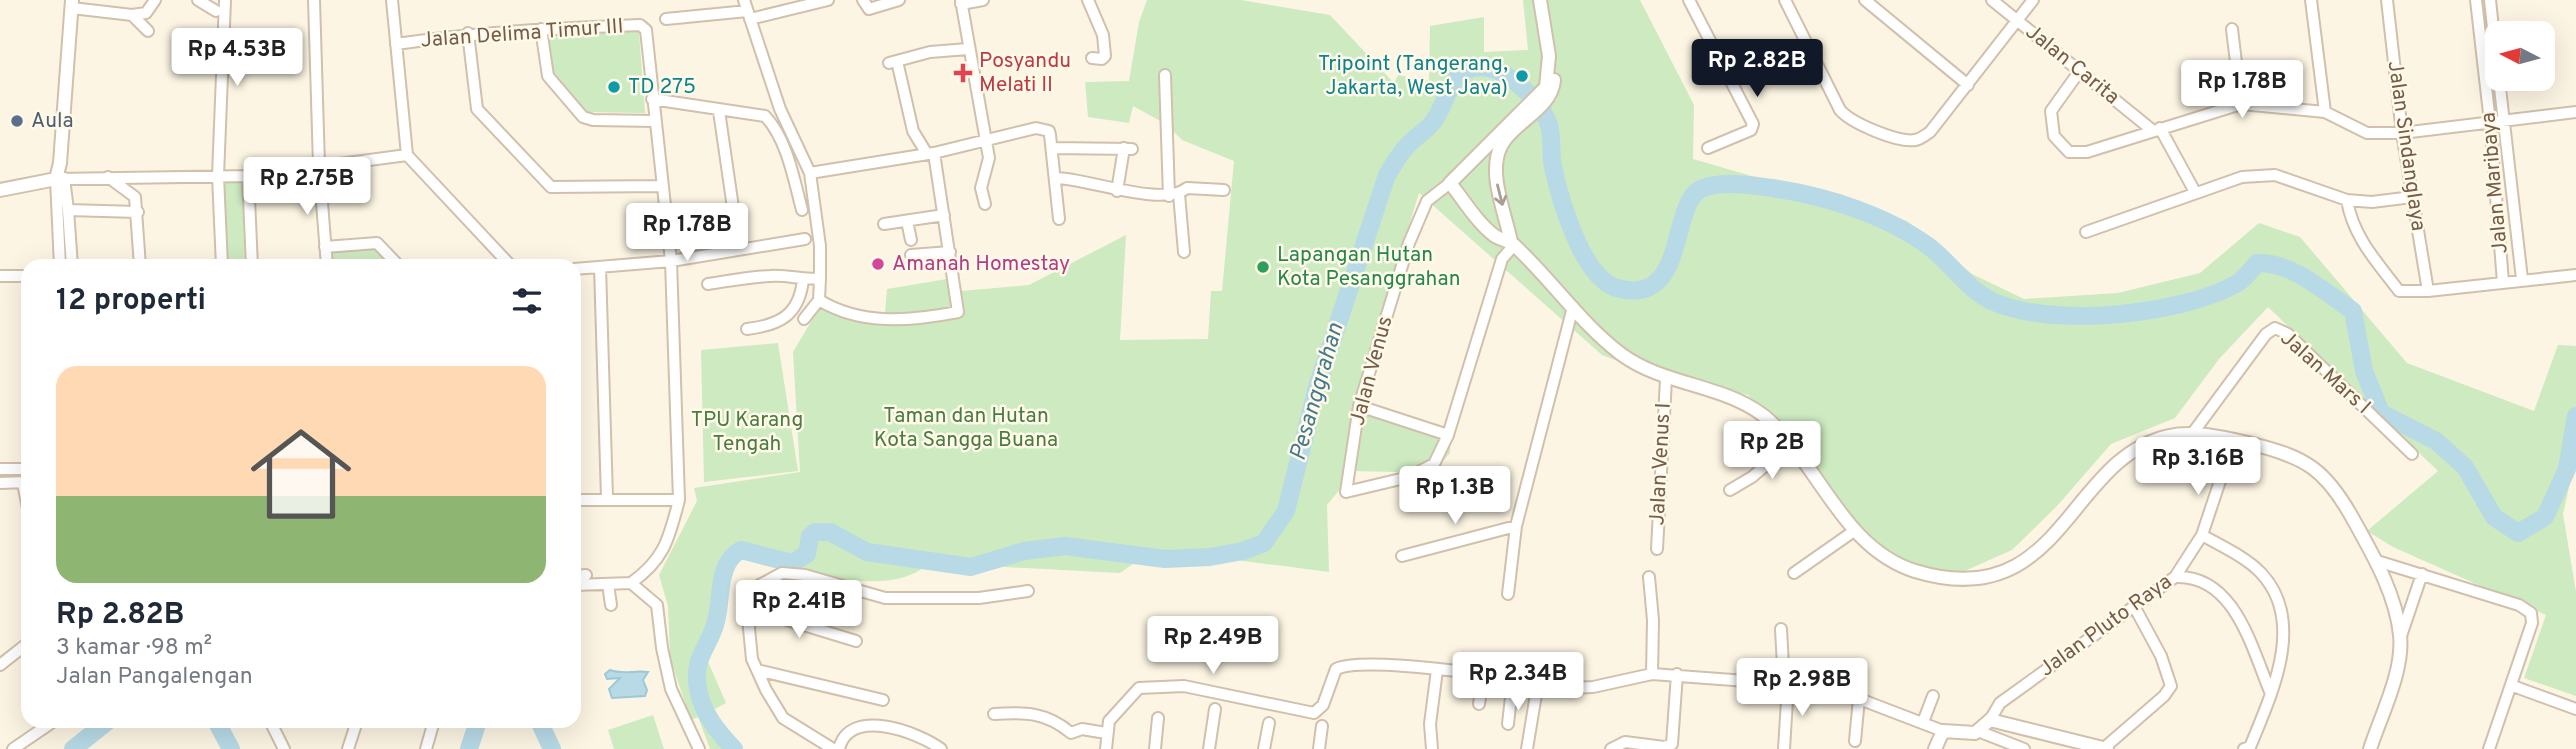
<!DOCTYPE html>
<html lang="id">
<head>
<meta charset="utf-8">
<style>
	:root { --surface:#fff; --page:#f6f6f7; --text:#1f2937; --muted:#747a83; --line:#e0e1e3; --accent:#111827 }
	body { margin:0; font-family:Overpass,sans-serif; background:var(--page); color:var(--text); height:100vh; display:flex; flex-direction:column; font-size:26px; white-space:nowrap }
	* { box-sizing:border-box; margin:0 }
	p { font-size:23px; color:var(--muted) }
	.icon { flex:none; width:38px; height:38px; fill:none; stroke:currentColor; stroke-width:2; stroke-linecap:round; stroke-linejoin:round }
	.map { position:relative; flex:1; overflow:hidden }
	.drawer { position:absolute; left:21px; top:259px; width:560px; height:469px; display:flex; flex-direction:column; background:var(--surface); border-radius:21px; box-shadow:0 7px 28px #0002 }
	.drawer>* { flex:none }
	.needle { width:46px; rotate:276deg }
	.buttons { position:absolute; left:2485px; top:21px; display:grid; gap:14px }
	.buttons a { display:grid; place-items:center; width:70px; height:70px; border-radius:14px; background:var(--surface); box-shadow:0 7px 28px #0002; font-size:35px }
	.price { position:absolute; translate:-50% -60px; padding:0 16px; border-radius:7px; background:#fff; color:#222; font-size:23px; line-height:46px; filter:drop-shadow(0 2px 4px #0008) }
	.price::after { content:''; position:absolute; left:50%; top:42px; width:21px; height:16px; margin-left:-10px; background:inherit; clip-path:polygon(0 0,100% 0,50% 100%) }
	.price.active { background:var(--accent); color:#fff }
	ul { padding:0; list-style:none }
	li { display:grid; align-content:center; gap:14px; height:371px; padding:0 35px }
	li+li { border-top:2px solid var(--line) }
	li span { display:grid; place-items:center; height:217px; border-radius:21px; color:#555 }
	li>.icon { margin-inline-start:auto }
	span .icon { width:126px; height:126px; fill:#fffc; stroke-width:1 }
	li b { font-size:30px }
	h2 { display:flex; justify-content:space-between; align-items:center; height:84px; padding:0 35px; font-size:30px }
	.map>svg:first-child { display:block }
	.green { fill:#cdeac1 }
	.water { fill:#b7dae6; stroke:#9dc8d8; stroke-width:2 }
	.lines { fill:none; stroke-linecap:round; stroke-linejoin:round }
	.river { stroke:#b7dae6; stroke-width:18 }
	.minor-casing { stroke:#d0c0ac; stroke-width:14 }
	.tertiary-casing { stroke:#d0c0ac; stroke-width:16 }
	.minor { stroke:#fff; stroke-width:10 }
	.tertiary { stroke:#fff; stroke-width:12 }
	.oneway { stroke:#ac9e91 }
	.health-dot { fill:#e0444e; stroke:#fff9e9; stroke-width:2.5 }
	.culture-dot { fill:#0f9aa8; stroke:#fff9e9; stroke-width:2.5 }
	.service-dot { fill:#5c6f8a; stroke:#fff9e9; stroke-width:2.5 }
	.hotel-dot { fill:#d1479c; stroke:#fff9e9; stroke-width:2.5 }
	.leisure-dot { fill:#2e9e5b; stroke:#fff9e9; stroke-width:2.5 }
	.labels { text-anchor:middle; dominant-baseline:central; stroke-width:5; stroke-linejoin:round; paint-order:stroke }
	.street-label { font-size:21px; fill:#755d48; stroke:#fff9e9 }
	.health-label { font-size:21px; fill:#be3a42; stroke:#fff9e9; text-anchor:start }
	.culture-label { font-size:21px; fill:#0d838f; stroke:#fff9e9; text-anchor:end }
	.service-label { font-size:21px; fill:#4e5e75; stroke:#fff9e9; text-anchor:start }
	.leisure-label { font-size:21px; fill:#27864d; stroke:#fff9e9; text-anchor:start }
	.hotel-label { font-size:21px; fill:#b23c85; stroke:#fff9e9; text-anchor:start }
	.park-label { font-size:21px; fill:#4b7b41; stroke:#fff9e9 }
	.water-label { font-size:23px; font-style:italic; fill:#447a90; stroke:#fff9e9 }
</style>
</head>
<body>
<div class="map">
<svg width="2576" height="749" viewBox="0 0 2576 749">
	<rect width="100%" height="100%" fill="#fcf5e3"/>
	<path class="green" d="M1147,0H1241L1330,15L1394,83L1398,75L1429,81L1430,26L1484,17V52L1528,50L1523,0H1640L1694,105L1693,159L1907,221L1972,274L2024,299L2118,293L2200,273L2259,223L2300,237L2407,363L2534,411L2558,345L2576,346V456L2563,514L2576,592V696L2524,678L2546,615L2393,547L2367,531L2438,471L2268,307L2219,359L2175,418L2111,444L2057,506L2012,550L1960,573L1912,567L1865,540L1748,395L1667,380L1602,355L1419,193L1356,398L1450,430V453L1432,473L1355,471L1327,505L1329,572L1213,557H1143L1120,573L929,563C889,603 789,566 739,555L706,657L726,703L707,713L734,749H710L698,717L691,720L670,658L668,606L659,575L697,501L694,488L800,472L793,352L825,298L847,308L885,313L887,289L947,279L950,292L1029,285L1126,235L1120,340L1208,339L1211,291H1222L1234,161L1182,140L1166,124L1133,106L1129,123L1088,117L1085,82L1129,81L1139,22Z
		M632,30L639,33L645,113L584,112L549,69V34Z
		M242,181L245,266H223L221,184Z
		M375,240L396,266H323L321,247Z
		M778,343L798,471L704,482L701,350Z
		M653,715L664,749H614L608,730Z"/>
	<path class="water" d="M610,670C624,675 634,670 648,672L643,680L647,690L645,696L612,698L609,689L620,678L607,679L605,674Z"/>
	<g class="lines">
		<path class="river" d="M216,721L231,749
			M539,721L552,749
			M73,749L108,721
			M469,749L478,721
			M734,749C718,732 702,713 698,689C693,660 705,652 714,628C724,603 714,564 741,550L792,563L807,554L810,536L815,532H830L867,552L971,567L1024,551L1065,546L1165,559L1210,557L1243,551L1264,543L1286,511L1317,387L1387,175C1393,166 1399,154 1407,146C1415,137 1426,131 1433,122C1444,108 1446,89 1459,76C1488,47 1540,97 1549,125C1553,138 1550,153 1553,167C1560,199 1582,278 1617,288C1688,308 1669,204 1701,189C1720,180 1752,185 1772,188C1826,196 1887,215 1931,248C1951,264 1970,292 1994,302C2053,328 2180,315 2236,284C2245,279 2251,270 2257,263C2293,262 2324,292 2353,311L2364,371L2381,413L2436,441L2465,467L2494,517L2518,533L2545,517L2567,469L2576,416"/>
		<defs>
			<path id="minor" d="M198,0L216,11
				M314,0L319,165L327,266
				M392,0L407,155L511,266
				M744,0L780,109L810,173L820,246V278L819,300L804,319
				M863,0L869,9L899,0
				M961,0L989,158L981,188L985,204
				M1088,0L1103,35L1105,56L1102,59L1092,58
				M1689,0L1753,124L1751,130L1708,148
				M1785,0L1840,110C1851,123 1898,143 1915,140C1921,139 1925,135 1930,132L2033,0
				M1865,0L1968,85
				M1992,0L2152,130
				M2311,0L2325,112
				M2387,0L2402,133L2428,291
				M2476,0L2490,122L2503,282
				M2490,0L2497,65
				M961,4L983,0
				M72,8L132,15L148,31
				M132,15L146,13L155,0
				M666,19L747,11
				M750,19L828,0
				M541,29L548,76L583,117L593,120L655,121
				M2232,29L2241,104
				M468,33L477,109L551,187L661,186
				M396,44C478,32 558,28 640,25L646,30L671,261L679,500C669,538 665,559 631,583L574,585
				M897,61L913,131L927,154
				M889,63L930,52L968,49
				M2081,69L2051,111L2054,136L2069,152H2087L2241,104L2325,112L2367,133H2402L2576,112
				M1165,75L1169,196
				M2499,79L2522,279
				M652,99L765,116C787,139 794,180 802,210
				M719,111L739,249
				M2160,128L2195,192
				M1052,148L1132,149
				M810,173L934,153L1036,128L1049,131L1050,135L1059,219
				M248,176L252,266
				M108,177L135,197L140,266
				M64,178L68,210
				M1056,178C1086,178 1163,208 1187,188L1224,190
				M1450,183L1427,201L1409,243L1359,406L1346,492L1409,477L1434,464L1448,435L1502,259L1514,245
				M1117,191L1124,148
				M1179,194L1184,252
				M2347,200C2353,237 2377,262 2399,291H2428L2576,275
				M907,221L911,240
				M884,224L944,215
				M2086,232L2242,177L2275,175L2347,200L2372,202L2412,197
				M325,247L377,243L399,266
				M911,255L950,252
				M60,266L56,179L248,176L407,155
				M72,266L68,210L138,212
				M222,266L218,176L225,0
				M600,267L607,498
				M574,269L671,261L805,239
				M0,276H28
				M708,284C728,281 749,277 770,276C788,274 803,281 820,278
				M819,300C861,326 911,321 958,312L934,153
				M747,329C780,325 799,315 803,280
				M1359,406L1448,435
				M2192,434L2266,334L2275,328L2288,334L2412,454
				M0,469H28
				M0,483L28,482
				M23,483L28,509
				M1730,490L1752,477L1792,443
				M574,500H679
				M2202,535C2221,546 2246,557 2261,573C2307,622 2271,695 2250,747L2244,749
				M1657,549L1666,379
				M1402,556L1516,526
				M2377,561L2519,605L2531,613L2532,623L2489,749
				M1794,573L1854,531
				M574,576L586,575
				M1649,577L1653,620L1652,674
				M2175,577C2235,574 2252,649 2271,694
				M631,583L657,605L662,648L671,689L699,749
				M608,584L611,605
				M1508,594L1516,526L1573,307
				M751,609L856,641
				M1781,629L1784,684
				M2401,636L2422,574
				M0,665L28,643
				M757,670L883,700
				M2513,686L2576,709
				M1479,704L1483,676
				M994,714C1025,712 1046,712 1071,733L1082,729L1106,733
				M1990,720L2000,703L2175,577L2202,535L2234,439
				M270,721L284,749
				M1923,722L1933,696
				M1508,724L1513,679
				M1978,731L2024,749
				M1855,741L1859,698
				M2104,748L2164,696L2171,686L2161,656L2134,606
				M13,749L54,721
				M348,749L357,721
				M426,749L434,721
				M833,749L783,718L766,690L752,659L748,618L758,586L782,573L805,575L885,598H979L1028,591
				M839,749C849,706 918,732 941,749
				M1106,749L1109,721L1139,688L1184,686L1314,713L1323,705L1336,669C1367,654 1530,681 1572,688L1593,687L1652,674L1788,684L1849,695L1943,731
				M1155,749L1158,718
				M1209,749L1215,709
				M1264,749L1269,723
				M1319,749L1322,726
				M1432,749L1430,724L1437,670
				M1527,749L1538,682
				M1611,749L1625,742L1664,747L1672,744L1677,674
				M1784,749L1788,684"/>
			<path id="tertiary" d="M1540,0L1549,56L1546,87L1450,183C1463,199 1478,224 1495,236C1501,240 1508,240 1514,245C1551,279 1581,324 1621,354C1667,388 1732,384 1772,423C1821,470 1845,549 1915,571C2063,616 2067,458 2169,436C2195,430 2226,438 2252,444C2306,457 2326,470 2353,519C2373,555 2396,594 2400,635C2404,671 2381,715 2370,749
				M0,190L56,179L60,163L72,0
				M1511,242C1506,215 1487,173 1501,146C1513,122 1552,109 1554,80
				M1935,749L1943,731L1975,733L1990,720L2107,749"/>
		</defs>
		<use href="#minor" class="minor-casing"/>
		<use href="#tertiary" class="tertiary-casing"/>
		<use href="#minor" class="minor"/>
		<use href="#tertiary" class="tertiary"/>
	</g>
	<defs><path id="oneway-shaft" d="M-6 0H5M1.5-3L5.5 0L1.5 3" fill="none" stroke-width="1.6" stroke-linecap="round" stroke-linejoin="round" transform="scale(1.75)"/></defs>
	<use class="oneway" href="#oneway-shaft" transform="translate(1500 195) rotate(76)"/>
	<path class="health-dot" d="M959.5 62.5h7v7h7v7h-7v7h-7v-7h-7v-7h7z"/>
	<g class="culture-dot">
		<circle cx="1522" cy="76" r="7"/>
		<circle cx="614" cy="87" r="7"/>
	</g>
	<circle class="service-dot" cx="17" cy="121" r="7"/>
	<circle class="hotel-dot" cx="878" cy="264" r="7"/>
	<circle class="leisure-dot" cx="1263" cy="267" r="7"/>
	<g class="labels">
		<g class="street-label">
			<text transform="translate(522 34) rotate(-4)">Jalan Delima Timur III</text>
			<text transform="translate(2072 65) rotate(39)">Jalan Carita</text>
			<text transform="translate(2406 146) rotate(82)">Jalan Sindanglaya</text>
			<text transform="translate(2495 183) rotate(-95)">Jalan Maribaya</text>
			<text transform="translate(1372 371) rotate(-75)">Jalan Venus</text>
			<text transform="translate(2325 373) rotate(42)">Jalan Mars I</text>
			<text transform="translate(1661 464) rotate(-87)">Jalan Venus I</text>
			<text transform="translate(2106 626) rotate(-36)">Jalan Pluto Raya</text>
		</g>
		<g class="health-label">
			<text x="979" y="61">Posyandu<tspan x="979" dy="24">Melati II</tspan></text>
		</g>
		<g class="culture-label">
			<text x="1508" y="64">Tripoint (Tangerang,<tspan x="1508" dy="24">Jakarta, West Java)</tspan></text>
			<text x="628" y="87" text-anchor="start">TD 275</text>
		</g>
		<g class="service-label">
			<text x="31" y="121">Aula</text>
		</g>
		<g class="leisure-label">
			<text x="1277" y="255">Lapangan Hutan<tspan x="1277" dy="24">Kota Pesanggrahan</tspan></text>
		</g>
		<g class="hotel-label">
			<text x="892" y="264">Amanah Homestay</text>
		</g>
		<g class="park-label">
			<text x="966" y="416">Taman dan Hutan<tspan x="966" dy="24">Kota Sangga Buana</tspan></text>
			<text x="747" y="420">TPU Karang<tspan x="747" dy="24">Tengah</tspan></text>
		</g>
		<g class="water-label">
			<text transform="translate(1318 392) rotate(-74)">Pesanggrahan</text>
		</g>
	</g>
</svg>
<div class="buttons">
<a><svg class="needle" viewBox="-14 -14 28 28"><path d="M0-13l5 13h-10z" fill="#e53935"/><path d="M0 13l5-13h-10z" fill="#747a83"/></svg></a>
</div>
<b class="price" style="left:237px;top:88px">Rp 4.53B</b>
<b class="price active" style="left:1757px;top:99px">Rp 2.82B</b>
<b class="price" style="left:2242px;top:120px">Rp 1.78B</b>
<b class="price" style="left:307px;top:217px">Rp 2.75B</b>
<b class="price" style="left:687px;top:263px">Rp 1.78B</b>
<b class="price" style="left:1772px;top:481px">Rp 2B</b>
<b class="price" style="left:2198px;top:497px">Rp 3.16B</b>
<b class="price" style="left:1455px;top:526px">Rp 1.3B</b>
<b class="price" style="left:799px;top:640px">Rp 2.41B</b>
<b class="price" style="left:1213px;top:676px">Rp 2.49B</b>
<b class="price" style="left:1518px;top:712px">Rp 2.34B</b>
<b class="price" style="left:1802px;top:718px">Rp 2.98B</b>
<section class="drawer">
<h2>12 properti<svg class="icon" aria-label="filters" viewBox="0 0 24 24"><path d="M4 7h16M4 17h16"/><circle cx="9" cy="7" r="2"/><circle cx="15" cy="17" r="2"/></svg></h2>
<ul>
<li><span style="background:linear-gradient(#ffd9b3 60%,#8fb573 0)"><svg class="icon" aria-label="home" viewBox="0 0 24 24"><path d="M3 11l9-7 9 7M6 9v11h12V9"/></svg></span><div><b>Rp 2.82B</b><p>3 kamar · 98 m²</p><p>Jalan Pangalengan</p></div></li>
</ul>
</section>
</div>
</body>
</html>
